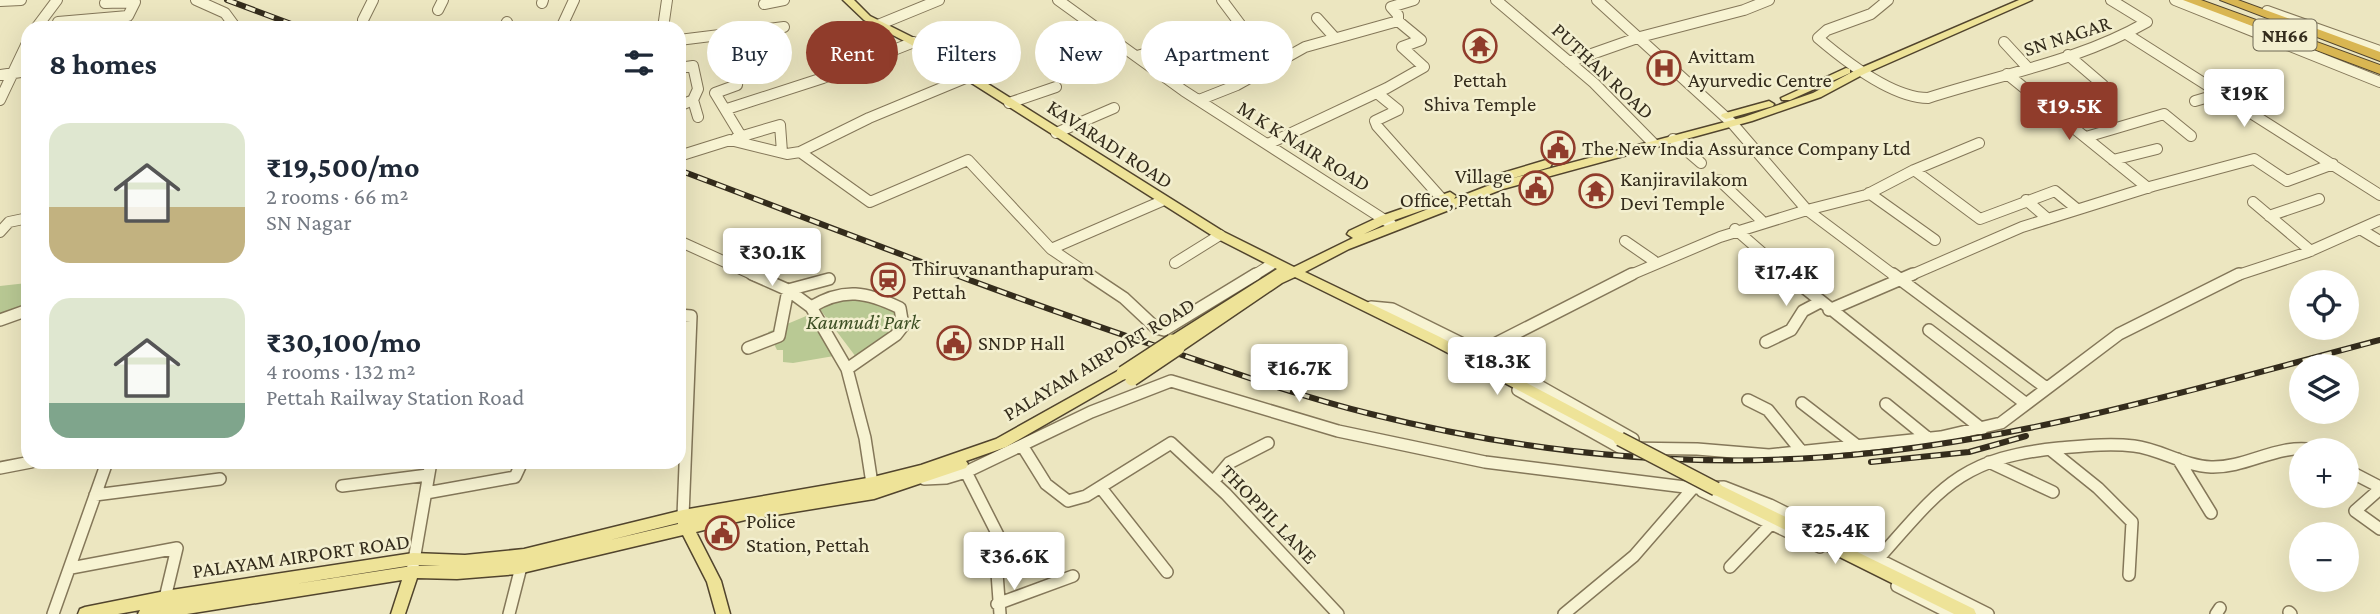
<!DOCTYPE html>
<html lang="en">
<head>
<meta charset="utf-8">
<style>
	:root { --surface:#fff; --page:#f6f6f7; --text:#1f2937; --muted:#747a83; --accent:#903c2b }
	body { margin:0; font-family:"Crimson Pro",serif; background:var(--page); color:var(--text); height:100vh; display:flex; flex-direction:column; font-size:26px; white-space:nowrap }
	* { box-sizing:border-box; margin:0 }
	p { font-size:23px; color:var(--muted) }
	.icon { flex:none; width:38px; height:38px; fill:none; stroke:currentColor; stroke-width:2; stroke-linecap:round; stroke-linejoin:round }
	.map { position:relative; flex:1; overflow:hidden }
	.details { position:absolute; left:21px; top:21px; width:665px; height:448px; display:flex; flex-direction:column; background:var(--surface); border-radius:21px; box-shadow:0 7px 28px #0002 }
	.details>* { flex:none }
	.banner { position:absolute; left:707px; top:21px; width:665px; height:63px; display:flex; gap:14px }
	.buttons { position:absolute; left:2289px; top:270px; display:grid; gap:14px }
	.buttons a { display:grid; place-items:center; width:70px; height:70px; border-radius:50%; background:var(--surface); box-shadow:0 7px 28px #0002; font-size:35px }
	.price { position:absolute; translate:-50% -60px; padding:0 16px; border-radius:7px; background:#fff; color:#222; font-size:23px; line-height:46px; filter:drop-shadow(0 2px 4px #0008) }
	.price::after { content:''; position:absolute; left:50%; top:42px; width:21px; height:16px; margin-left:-10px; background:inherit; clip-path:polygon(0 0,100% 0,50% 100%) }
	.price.current { background:var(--accent); color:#fff }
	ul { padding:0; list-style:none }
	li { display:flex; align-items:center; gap:21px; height:175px; padding:0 28px }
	li span { display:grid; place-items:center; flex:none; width:196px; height:140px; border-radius:21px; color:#555 }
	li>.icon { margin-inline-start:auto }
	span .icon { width:84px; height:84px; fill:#fffc; stroke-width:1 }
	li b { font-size:30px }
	h2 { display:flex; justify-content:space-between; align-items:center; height:84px; padding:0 28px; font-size:30px }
	.chip { padding:0 24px; border-radius:32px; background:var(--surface); box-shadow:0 7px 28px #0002; font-size:24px; line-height:63px }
	.chip.current { background:var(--accent); color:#fff }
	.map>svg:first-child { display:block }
	.green { fill:#b9c994 }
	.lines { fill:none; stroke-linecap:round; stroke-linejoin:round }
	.minor-far1-casing { stroke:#847759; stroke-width:12 }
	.minor-casing { stroke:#847759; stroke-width:14 }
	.major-casing { stroke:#51442d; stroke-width:3 }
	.highway-casing { stroke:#51442d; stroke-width:2 }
	.minor-far1 { stroke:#f7f3d2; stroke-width:10 }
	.minor { stroke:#f7f3d2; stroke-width:11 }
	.major { fill:#eee398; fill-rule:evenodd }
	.highway { fill:#d9b652; fill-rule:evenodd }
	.rail-casing { stroke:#342c1c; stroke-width:6 }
	.rail { stroke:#f3efcf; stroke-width:3.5; stroke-dasharray:10; stroke-linecap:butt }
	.major-bridge-casing { stroke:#51442d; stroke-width:16; stroke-linecap:butt }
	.major-bridge { stroke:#eee398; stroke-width:13 }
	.labels { text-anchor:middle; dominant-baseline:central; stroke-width:5; stroke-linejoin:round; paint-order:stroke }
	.shield { fill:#f3efcf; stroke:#6d6652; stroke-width:2 }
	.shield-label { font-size:19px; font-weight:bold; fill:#342c1c }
	.street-label { font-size:21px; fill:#342c1c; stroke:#f3efcf }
	.poi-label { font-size:21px; fill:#342c1c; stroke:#f3efcf; text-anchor:start }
	.park-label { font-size:21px; font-style:italic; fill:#3d4f24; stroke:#f3efcf }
</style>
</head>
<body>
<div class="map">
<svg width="2380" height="614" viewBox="0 0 2380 614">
	<rect width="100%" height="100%" fill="#ece6c0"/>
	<path class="green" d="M27,283C30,305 20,311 0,317V286Z
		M841,293L898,310V328L856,357L819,308Z
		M811,314L834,356L793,363L783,362V350H777L768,332Z"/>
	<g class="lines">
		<defs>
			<path id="minor-far1" d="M196,0L225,13L236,28
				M1058,0L1184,91L1391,224
				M1496,0L1594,83L1653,143
				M1597,0L1732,123L1807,210L1720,237L1628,276
				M1888,0L1871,14L1827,30L1818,38C1845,61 1892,98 1928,98C2002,74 2079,61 2147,22L2111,0
				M2175,0L2380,82
				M0,1L21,0
				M542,3L543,0
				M764,4L784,0
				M438,10L443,0
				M2267,11L2380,51
				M1317,18L1335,38
				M363,20L373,0
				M58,22L128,16L135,2L105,3L107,0
				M878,25L939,0
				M36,28L57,0
				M85,28L101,27
				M504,28L507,22
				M561,28L574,0
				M663,28L667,0
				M2128,35L2380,195
				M679,40L784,27
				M2004,42L2028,68
				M2068,55L2103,85
				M1137,56L1238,27L1240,24L1222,0
				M1569,62L1640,37L1744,10L1769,0
				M739,67L737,85L715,93L741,136
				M679,68L693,66L698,89L693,100L679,106
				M2007,74L2148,188
				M0,75L28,71
				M1377,93L1398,110L1375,121L1377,126L1442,199
				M0,100L28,41
				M693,100L698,117
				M1199,100L1237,85L1305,47L1398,21V15L1391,7L1414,0
				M2195,101L2219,94
				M1009,103L1056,87
				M727,109L823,78L914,42
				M1056,133L1114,108
				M2086,137L2164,114L2191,136
				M736,138L780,125L782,152
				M1673,139L1701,163
				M1268,144L1387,88L1424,67L1402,47L1421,40L1398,21
				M800,152L870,202L968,160L1051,249L1162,201
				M679,156L730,140L787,154L800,152L869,118L968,77
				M2113,160L2157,149
				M1914,170L1980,219L2055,191L2077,209
				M1719,180L1761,220
				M1869,193L1935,240
				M2026,200L2048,219
				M2253,202L2311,251
				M1807,210L1895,276
				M1807,210L1866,195L1914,170L1979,143
				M2269,216L2319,199
				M1735,229L1789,276
				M2360,229L2380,241
				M0,232L9,222L28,218
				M679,241L756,276
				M1625,241L1654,261
				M1051,249L1091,276
				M1175,263L1220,235
				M1253,276L1272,264
				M1909,276L2022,227L2153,186L2254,159L2287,181L2333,164
				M2235,276L2308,252L2380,220"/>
			<path id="minor" d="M752,274L788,290L811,307L847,369L865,438L873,490
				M1088,274L1124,298L1156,328L1164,330L1256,274
				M1787,274L1982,429
				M1893,274L2045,387
				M811,307C844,287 867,292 900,308L903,326L896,335L847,369
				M1371,307L1392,309L1479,352L1633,439
				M1829,310L1913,274
				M679,315L691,316L683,516
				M0,320L28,310
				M1929,330L2025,403
				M1766,342L1791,330L1803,311L1820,302
				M748,348L779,336L788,290L829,279
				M1479,352L1632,274
				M1518,390L1621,448L1697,449L1769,455L1941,437L2001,423L2119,334L2239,274
				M1748,400L1768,410L1802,452
				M1802,403L1859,447
				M1886,404L1929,439
				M1023,447L1046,484L1068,501L1086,496L1171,443L1226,494L1338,614
				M2052,451L2098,488L2132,522L2129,575
				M2178,459L2211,513
				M1989,462L2053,492
				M0,468L31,462
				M2347,470L2380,487
				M966,472L1004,547
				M924,479L946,478L966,472L1091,412L1171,381L1338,431L1485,462L1693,488L1724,487L1770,505L1988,614
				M1213,482L1229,463L1268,443
				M342,486L428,475
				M1101,488L1167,572
				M2380,489L2355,511L2380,529
				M1702,491L1820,547
				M426,493L515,477L522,462
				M95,495L220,479
				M1879,558C1941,488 1960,458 2059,448C2083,446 2109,443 2134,446C2160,449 2184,466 2211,467C2248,468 2277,443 2315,450
				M1730,567L1771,524
				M71,568L177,548L165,598
				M412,572L431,462
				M997,573L1000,614
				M1897,586L1952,614
				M997,604L1073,576
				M2289,612L2291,614
				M53,614L107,462
				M509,614L521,567
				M1564,614L1634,556L1693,488
				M2216,614L2220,608"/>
			<path id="major" d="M843,0H854L870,16L918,40L1224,232L1294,267L1353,238L1347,234L1349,231L1381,216L1450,192L1456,196L1454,199L1389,222L1364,234L1495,183L1744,117L1813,93L1856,70L2019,0H2032L1864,74L1821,97L1752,121L1503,189L1349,249L1305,272L1440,337L1625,435L1627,439L1625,443L1620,444L1431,344L1295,277L1282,283L1182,351H1174L1172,348L1173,345L1168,344L1166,341L1168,338L1277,269L1216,238L910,44L864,20Z
				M1846,68L1850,69V73L1790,100H1782L1781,98Z
				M1769,101L1774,104L1773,106L1726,119L1721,116L1722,114Z
				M1546,160L1550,161L1552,164L1550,167L1493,184L1487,180L1489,177Z
				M1123,368L1128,369L1129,373L1128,377L1006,447L966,461L968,464L966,468L874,499L745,520L696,532L721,581L730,614H716L707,582L683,535L518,574L457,579L417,578L405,614H391L402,580L187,614H138L140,610L118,614H78L80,609L85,607L165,591L413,553L465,555L524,549L683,510L873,477L921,465L996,439ZM678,523V524L610,540ZM413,565L440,566H412L295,584Z
				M1716,483L1974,609L1976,614H1954L1711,493L1709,489L1711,485Z"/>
			<path id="highway" d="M2183,0H2201L2380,65V74Z
				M2220,0H2238L2380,52V61Z"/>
		</defs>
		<use href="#minor-far1" class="minor-far1-casing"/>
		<use href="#minor" class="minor-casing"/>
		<use href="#major" class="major-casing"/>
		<use href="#highway" class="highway-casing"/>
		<use href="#minor-far1" class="minor-far1"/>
		<use href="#minor" class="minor"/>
		<use href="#major" class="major"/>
		<use href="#highway" class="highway"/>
		<defs>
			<path id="rail" d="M227,0L302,28
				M679,170C833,228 987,289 1144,342C1218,367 1294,395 1371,414C1519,451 1675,468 1827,457C2016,443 2198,388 2380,340
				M1871,462L1969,452L2026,436"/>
		</defs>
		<use href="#rail" class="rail-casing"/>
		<use href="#rail" class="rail"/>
		<defs>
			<path id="major-bridge" d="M1123,373L1172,341
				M1132,379L1178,348
				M1620,439L1716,489"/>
		</defs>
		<use href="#major-bridge" class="major-bridge-casing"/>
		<use href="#major-bridge" class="major-bridge"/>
	</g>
	<defs>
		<symbol id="temple-ring" viewBox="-11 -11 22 22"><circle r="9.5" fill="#f3efcf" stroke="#903c2b" stroke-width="1.5"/><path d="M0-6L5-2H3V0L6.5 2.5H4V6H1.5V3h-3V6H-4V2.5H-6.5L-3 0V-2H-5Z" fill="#903c2b"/></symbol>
		<symbol id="hospital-ring" viewBox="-11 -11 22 22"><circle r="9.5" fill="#f3efcf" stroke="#903c2b" stroke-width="1.5"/><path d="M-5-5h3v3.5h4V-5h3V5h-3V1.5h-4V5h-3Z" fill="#903c2b"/></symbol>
		<symbol id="civic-ring" viewBox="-11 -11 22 22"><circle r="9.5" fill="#f3efcf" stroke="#903c2b" stroke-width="1.5"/><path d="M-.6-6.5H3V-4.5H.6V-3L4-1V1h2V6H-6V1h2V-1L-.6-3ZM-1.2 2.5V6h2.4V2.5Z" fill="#903c2b"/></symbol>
		<symbol id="station-ring" viewBox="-11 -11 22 22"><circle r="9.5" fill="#f3efcf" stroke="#903c2b" stroke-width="1.5"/><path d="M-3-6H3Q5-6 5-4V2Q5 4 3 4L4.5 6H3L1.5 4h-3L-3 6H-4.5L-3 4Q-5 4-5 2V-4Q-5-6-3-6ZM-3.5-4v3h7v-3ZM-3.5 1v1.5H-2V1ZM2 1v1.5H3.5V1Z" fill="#903c2b"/></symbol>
	</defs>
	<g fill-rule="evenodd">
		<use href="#temple-ring" x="1461" y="27" width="38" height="38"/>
		<use href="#hospital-ring" x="1645" y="49" width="38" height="38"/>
		<use href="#civic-ring" x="1539" y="129" width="38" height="38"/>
		<use href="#civic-ring" x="1517" y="169" width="38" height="38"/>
		<use href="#temple-ring" x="1577" y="172" width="38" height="38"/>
		<use href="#station-ring" x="869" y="261" width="38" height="38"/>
		<use href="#civic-ring" x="935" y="324" width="38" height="38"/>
		<use href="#civic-ring" x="703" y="514" width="38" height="38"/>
	</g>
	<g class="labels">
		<rect class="shield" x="2253.5" y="19.5" width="63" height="31" rx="5"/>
		<g class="shield-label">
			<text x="2285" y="35">NH66</text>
		</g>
		<g class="street-label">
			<text transform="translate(2067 36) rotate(-18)">SN NAGAR</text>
			<text transform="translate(1603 71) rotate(43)">PUTHAN ROAD</text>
			<text transform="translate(1110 144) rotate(33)">KAVARADI ROAD</text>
			<text transform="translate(1304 146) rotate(32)">M K K NAIR ROAD</text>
			<text transform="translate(1099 359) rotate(-31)">PALAYAM AIRPORT ROAD</text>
			<text transform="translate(1269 514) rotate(46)">THOPPIL LANE</text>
			<text transform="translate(301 556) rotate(-8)">PALAYAM AIRPORT ROAD</text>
		</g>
		<g class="poi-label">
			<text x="1688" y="56">Avittam<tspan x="1688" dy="24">Ayurvedic Centre</tspan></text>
			<text x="1480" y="80" text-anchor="middle">Pettah<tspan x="1480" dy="24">Shiva Temple</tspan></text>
			<text x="1582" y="148">The New India Assurance Company Ltd</text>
			<text x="1512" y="176" text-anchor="end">Village<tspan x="1512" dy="24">Office, Pettah</tspan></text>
			<text x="1620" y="179">Kanjiravilakom<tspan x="1620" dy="24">Devi Temple</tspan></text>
			<text x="912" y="268">Thiruvananthapuram<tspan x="912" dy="24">Pettah</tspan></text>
			<text x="978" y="343">SNDP Hall</text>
			<text x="746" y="521">Police<tspan x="746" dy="24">Station, Pettah</tspan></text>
		</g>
		<g class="park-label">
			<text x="863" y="322">Kaumudi Park</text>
		</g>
	</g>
</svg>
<div class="buttons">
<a><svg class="icon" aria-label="locate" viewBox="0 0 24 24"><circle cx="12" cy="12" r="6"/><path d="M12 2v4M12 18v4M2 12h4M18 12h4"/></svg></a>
<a><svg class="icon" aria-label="layers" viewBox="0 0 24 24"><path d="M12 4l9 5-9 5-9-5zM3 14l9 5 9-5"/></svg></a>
<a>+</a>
<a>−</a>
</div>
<b class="price" style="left:2244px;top:129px">₹19K</b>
<b class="price current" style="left:2069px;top:142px">₹19.5K</b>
<b class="price" style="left:772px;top:288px">₹30.1K</b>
<b class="price" style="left:1786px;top:308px">₹17.4K</b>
<b class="price" style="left:1497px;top:397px">₹18.3K</b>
<b class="price" style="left:1299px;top:404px">₹16.7K</b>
<b class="price" style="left:1835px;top:566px">₹25.4K</b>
<b class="price" style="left:1014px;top:592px">₹36.6K</b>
<div class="banner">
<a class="chip">Buy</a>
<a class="chip current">Rent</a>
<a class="chip">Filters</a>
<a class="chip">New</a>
<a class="chip">Apartment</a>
</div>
<section class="details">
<h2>8 homes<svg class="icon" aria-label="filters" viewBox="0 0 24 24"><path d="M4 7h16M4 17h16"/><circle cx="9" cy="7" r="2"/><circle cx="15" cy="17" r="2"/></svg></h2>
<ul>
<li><span style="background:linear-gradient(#dfe7d0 60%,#c2b280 0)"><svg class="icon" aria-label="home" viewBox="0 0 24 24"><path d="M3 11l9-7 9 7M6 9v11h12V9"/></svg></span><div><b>₹19,500/mo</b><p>2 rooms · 66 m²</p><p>SN Nagar</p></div></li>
<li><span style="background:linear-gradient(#dfe7d0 75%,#7fa58c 0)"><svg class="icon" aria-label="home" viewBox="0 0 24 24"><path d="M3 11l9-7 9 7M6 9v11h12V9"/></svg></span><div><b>₹30,100/mo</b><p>4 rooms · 132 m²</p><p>Pettah Railway Station Road</p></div></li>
</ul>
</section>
</div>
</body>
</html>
